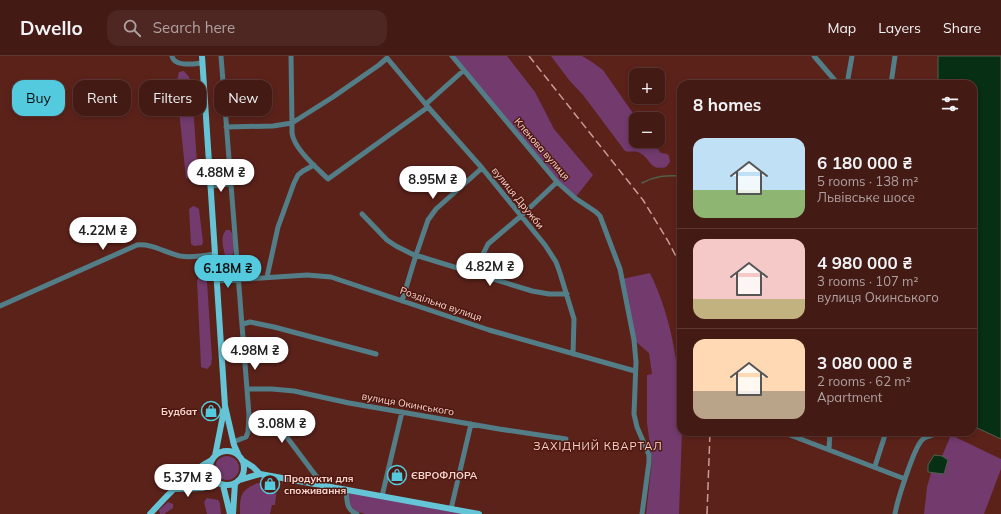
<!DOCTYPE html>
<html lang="en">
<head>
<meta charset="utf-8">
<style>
	:root { --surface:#441a14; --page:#4e2722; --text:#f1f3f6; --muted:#afa1a0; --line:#5c3834; --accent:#54cade }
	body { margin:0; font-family:Mulish,sans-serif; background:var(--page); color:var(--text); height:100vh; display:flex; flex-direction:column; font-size:15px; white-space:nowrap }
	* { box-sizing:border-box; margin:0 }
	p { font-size:13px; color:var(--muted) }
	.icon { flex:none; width:22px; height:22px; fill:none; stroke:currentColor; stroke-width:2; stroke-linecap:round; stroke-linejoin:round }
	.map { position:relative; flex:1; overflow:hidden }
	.drawer { position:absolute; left:677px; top:24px; width:300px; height:356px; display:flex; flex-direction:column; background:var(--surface); border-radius:12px; box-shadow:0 2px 6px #0003,0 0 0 1px var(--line) }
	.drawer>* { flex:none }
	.top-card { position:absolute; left:12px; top:24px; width:380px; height:36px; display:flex; gap:8px }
	.tools { position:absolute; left:629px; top:12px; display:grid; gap:8px }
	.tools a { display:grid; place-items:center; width:36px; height:36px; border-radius:8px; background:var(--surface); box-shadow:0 2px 6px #0003,0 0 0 1px var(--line); font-size:20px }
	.price { position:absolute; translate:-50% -34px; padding:0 9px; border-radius:14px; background:#fff; color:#222; font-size:13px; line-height:26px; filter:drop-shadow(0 1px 2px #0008) }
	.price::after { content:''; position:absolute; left:50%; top:24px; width:12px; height:9px; margin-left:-6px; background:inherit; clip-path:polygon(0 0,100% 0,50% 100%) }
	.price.on { background:var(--accent); color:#111 }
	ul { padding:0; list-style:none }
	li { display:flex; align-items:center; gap:12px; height:100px; padding:0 16px }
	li+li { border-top:1px solid var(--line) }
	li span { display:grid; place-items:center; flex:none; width:112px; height:80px; border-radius:12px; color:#555 }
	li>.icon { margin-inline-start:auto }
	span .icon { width:48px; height:48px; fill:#fffc; stroke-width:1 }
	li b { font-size:17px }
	h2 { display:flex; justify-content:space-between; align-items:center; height:48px; padding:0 16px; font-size:17px }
	.pill { padding:0 14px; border-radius:12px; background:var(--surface); box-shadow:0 2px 6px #0003,0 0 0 1px var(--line); font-size:14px; line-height:36px }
	.pill.on { background:var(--accent); color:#111 }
	header { display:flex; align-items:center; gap:24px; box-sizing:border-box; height:56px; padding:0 20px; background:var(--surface); border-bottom:1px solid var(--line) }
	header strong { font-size:19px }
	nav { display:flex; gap:22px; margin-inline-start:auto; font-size:14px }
	.search { width:280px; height:36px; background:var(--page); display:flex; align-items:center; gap:10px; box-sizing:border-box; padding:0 14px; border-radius:12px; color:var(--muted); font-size:15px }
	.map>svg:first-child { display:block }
	.green { fill:#723a6d }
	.water { fill:#062f14; stroke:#50614c }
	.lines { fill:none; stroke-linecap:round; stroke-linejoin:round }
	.stream { stroke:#50614c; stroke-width:1.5 }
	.minor { stroke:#537e87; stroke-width:5 }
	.major { stroke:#65c5d6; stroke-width:6 }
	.rail { stroke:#c89d96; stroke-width:1.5; stroke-dasharray:8 4; stroke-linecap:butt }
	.labels { text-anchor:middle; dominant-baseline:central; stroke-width:3; stroke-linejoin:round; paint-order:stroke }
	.street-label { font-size:10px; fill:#fbd6cf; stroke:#4f1810 }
	.poi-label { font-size:10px; font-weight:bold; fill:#fbd6cf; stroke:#4f1810; text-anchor:start }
	.neighbourhood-label { font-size:11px; letter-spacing:1px; fill:#fbd6cf; stroke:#4f1810 }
</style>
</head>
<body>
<header>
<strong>Dwello</strong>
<div class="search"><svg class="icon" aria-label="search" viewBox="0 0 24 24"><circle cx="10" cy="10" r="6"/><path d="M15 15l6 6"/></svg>Search here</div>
<nav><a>Map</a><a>Layers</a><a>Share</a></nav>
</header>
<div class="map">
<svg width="1001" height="458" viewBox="0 0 1001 458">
	<rect width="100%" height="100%" fill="#5b221a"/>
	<path class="green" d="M452,0H507L535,36L554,73L593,119L575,142L557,126Z
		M551,0H582L592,6L603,14L637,63H636V85H652L661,97L667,98L669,100L670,106L666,111C649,115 652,104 640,97C634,94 630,97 625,95L583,39L569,24Z
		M184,15L189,21L192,34L197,107L196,121L193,123L186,122L177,35V24L179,16Z
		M193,150L196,151L199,153L203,186L202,189L194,190L191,188L189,153Z
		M226,174H230C235,180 234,190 233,198L230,200L225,199C223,191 220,181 226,174Z
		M650,217C674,266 681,322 681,376H682L679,458H646L652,404L647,367V319L652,318L649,297L634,284L622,223Z
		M199,222L205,224L207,226L212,302L211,309L207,313L201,311L197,224Z
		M951,379L1001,403V413L984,458H924L927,431L931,417H944L948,405L942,400Z
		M215 412a12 12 0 1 1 24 0a12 12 0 1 1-24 0Z
		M200,413L207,429H192L189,423Z
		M258,427H263V431L271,433L274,430L277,431L275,449H272L270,458H240C240,440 240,434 258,427Z
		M348,436L468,458H365L355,455L349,447Z
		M207,442L218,444L220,447L221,458H207L204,446Z
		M168,446L173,448V452L164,458H160L159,454Z"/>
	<path class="water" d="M938,0H1001V383L973,370V28H938Z
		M934,399L942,400L948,404L944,418L928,416V409Z"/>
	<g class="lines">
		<path class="stream" d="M642,127C655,120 666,119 681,120"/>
		<path class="minor" d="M172,0C174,11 193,8 202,7
			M221,0L249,359L248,376L246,381L233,386
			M452,0L557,126L575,142L596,156L600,160L620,213L634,284L636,306L634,358L637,371L649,399V406L642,458
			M814,0L838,28
			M847,28L852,0
			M891,28L895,0
			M426,48L463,15
			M428,51L328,123C317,112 294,93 292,77C292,74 292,71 292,67L333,41L379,9L387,2L428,51L482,112L545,189L556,206L560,217L574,263L573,298
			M226,71L273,70L292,67L291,0
			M210,130L230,128
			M362,158L387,184L396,190L412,198L532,235L549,238H567
			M476,218L483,198L488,188L521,160L557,126
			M267,221L278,171L294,127L298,119L303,115L314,109
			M217,225L307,219L331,221L489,274L635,315
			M402,245L416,199L428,164L436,153L482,112
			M0,250L137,189C151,187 166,197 180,200C192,202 203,200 215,198
			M243,268L250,266L274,271L376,298
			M247,333H272L294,335L349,347L499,373L566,383
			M303,358L283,376L319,424V429
			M786,376L790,379L905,423
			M829,393L830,376
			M875,410L886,376
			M346,434C347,444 346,454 357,458
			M382,440L402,356
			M451,453L471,368
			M895,458C897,445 914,392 922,384C927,379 934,380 939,376"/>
		<path class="major" d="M202,0L225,350L234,389L239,400
			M210 412a17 17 0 1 1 34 0a17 17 0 1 1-34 0Z
			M215,400L224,354
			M242,404L253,411L260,418
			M239,424L260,418L479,458
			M223,429L230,458
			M174,433L202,432L219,427
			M150,458C169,438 187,417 212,404
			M233,458L235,427"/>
		<path class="rail" d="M529,0L643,144L668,185L681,210
			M707,458L710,376"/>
	</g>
	<defs>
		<symbol id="shop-ring" viewBox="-11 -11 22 22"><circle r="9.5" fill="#4f1810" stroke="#54cade" stroke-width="1.5"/><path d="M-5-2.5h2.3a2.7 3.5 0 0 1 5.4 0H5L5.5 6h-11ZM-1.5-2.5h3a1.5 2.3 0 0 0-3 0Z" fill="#54cade"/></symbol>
	</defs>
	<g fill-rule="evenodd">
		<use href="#shop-ring" x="200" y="344" width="22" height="22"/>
		<use href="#shop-ring" x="386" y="408" width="22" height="22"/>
		<use href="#shop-ring" x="259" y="417" width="22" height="22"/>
	</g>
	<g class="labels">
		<g class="street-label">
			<text transform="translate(542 93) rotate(49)">Кленова вулиця</text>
			<text transform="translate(518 142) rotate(51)">вулиця Дружби</text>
			<text transform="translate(441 248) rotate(19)">Роздільна вулиця</text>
			<text transform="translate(408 348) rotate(10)">вулиця Окинського</text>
		</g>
		<g class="poi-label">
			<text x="197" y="355" text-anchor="end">Будбат</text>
			<text x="411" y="419">ЄВРОФЛОРА</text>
			<text x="284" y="422">Продукти для<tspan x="284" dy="12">споживання</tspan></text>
		</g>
		<g class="neighbourhood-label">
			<text x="598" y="390">ЗАХІДНИЙ КВАРТАЛ</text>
		</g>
	</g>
</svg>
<div class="tools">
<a>+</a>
<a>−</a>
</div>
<b class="price" style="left:221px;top:137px">4.88M ₴</b>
<b class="price" style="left:433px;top:144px">8.95M ₴</b>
<b class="price" style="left:103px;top:195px">4.22M ₴</b>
<b class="price" style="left:490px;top:231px">4.82M ₴</b>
<b class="price on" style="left:228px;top:233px">6.18M ₴</b>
<b class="price" style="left:255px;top:315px">4.98M ₴</b>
<b class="price" style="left:282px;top:388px">3.08M ₴</b>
<b class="price" style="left:188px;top:442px">5.37M ₴</b>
<div class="top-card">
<a class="pill on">Buy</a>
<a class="pill">Rent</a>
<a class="pill">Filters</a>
<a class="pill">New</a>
</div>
<section class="drawer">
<h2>8 homes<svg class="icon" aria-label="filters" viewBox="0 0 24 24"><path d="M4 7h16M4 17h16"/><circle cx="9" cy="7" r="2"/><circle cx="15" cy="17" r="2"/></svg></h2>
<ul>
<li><span style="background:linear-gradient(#bfe0f5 65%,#8fb573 0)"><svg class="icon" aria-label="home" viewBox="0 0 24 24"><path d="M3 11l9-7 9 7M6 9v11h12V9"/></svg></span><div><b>6 180 000 ₴</b><p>5 rooms · 138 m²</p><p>Львівське шосе</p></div></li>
<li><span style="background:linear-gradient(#f6c9c9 75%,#c2b280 0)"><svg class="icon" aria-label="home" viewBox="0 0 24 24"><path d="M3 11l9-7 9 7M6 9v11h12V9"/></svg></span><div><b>4 980 000 ₴</b><p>3 rooms · 107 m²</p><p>вулиця Окинського</p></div></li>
<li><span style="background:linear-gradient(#ffd9b3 65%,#b9a48a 0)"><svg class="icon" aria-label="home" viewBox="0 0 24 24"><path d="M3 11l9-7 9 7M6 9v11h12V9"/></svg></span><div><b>3 080 000 ₴</b><p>2 rooms · 62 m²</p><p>Apartment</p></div></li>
</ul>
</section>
</div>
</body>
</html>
